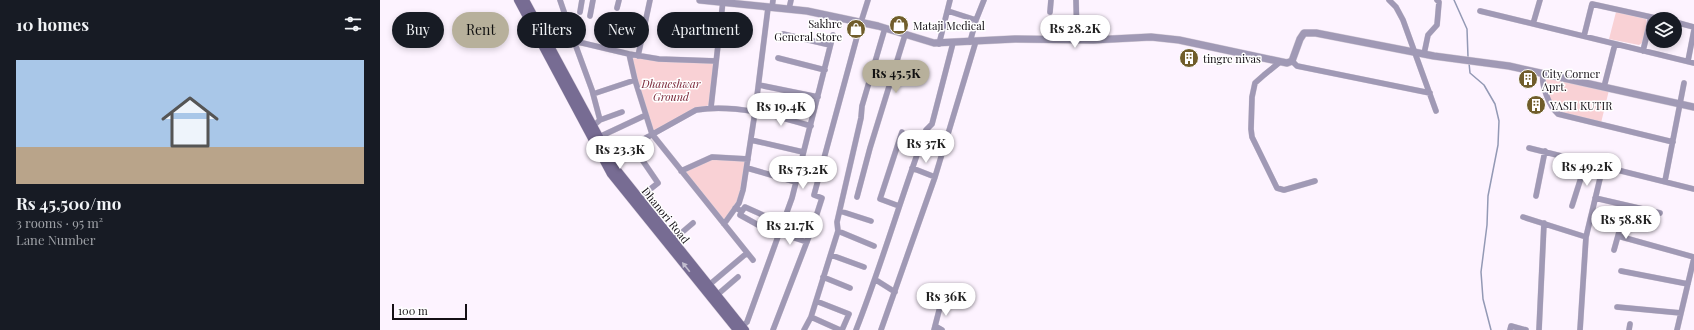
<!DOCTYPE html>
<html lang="en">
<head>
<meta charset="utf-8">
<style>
	:root { --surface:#171b24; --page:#242831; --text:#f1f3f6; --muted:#9ea1a6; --accent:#b7b09b }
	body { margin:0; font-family:"Playfair Display",serif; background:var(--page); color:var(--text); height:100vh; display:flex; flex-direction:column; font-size:15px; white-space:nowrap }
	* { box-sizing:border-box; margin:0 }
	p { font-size:13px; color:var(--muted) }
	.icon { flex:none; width:22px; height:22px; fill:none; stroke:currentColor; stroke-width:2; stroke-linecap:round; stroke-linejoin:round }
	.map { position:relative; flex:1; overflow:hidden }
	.drawer { display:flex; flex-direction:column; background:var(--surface); width:380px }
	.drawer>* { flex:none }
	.hud { position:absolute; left:12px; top:12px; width:380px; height:36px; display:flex; gap:8px }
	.fabs { position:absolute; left:1266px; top:12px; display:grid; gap:8px }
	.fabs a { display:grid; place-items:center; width:36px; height:36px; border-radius:50%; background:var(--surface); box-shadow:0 2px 6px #0003; font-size:20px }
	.scale { position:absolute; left:12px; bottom:10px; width:75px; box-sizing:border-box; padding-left:4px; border:2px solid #140f15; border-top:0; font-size:11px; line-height:14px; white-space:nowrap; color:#140f15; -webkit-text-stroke:3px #fff; paint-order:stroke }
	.price { position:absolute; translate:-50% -34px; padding:0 9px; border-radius:14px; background:#fff; color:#222; font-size:13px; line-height:26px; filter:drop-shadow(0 1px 2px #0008) }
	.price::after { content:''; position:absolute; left:50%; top:24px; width:12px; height:9px; margin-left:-6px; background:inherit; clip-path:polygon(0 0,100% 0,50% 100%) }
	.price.current { background:var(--accent); color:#111 }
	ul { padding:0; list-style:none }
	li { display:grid; align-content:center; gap:8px; height:212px; padding:0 16px }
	li span { display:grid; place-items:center; height:124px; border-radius:0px; color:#555 }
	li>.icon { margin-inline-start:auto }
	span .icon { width:72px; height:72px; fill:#fffc; stroke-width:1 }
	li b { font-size:17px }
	h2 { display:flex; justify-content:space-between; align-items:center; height:48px; padding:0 16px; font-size:17px }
	.pill { padding:0 14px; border-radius:18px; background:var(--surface); box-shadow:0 2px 6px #0003; font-size:14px; line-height:36px }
	.pill.current { background:var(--accent); color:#111 }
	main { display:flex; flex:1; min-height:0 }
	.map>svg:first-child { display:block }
	.green { fill:#f9d1d5 }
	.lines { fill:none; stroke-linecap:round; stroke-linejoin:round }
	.stream { stroke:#9399b5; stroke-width:1.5 }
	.minor-casing { stroke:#d8cfda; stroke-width:6 }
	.tertiary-casing { stroke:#d8cfda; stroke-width:8 }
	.secondary-casing { stroke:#d8cfda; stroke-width:9 }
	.minor { stroke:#a099b5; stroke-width:5.5 }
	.tertiary { stroke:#a099b5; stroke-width:7 }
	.secondary { stroke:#776c93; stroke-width:8 }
	.oneway { fill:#c2bdce }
	.labels { text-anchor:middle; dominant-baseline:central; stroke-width:3; stroke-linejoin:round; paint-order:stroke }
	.poi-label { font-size:11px; fill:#140f15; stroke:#fff; text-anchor:start }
	.park-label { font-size:11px; font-style:italic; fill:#751f31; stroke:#fff }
	.street-label { font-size:11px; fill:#140f15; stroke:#fff }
</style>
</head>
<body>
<main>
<section class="drawer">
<h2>10 homes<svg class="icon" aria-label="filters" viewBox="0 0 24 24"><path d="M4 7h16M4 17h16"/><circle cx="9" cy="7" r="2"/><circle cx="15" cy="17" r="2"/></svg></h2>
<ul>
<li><span style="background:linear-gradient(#a9c7e8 70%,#b9a48a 0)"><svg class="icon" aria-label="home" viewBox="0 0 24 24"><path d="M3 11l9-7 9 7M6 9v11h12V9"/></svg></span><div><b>Rs 45,500/mo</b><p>3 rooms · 95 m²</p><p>Lane Number</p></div></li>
</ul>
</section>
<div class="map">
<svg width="1314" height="330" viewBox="0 0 1314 330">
	<rect width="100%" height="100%" fill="#fdf3ff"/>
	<path class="green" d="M1236,12L1266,19L1267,22L1262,43L1259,45L1229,39Z
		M251,58L334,63L329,105L304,114L275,130H273Z
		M1163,75L1229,90L1221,123L1178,113C1169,105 1163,87 1163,75Z
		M331,159L365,160L358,202L344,221L305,172Z"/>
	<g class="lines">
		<path class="stream" d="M1074,0L1087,29L1088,57
			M1089,63L1090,73L1104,85L1115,104L1119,121L1118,145L1108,196L1107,225L1101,272L1103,299L1111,330"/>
		<defs>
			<path id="minor" d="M180,0L194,41L249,54L279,59L336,61
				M696,0L697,40
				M1009,0L1016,7L1023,20L1056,111
				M237,8L239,0
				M392,8L393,0
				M409,9L411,0
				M568,11L596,20
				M1100,11L1314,63
				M200,12L202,0
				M670,12L671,0
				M210,16L213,0
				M1295,22L1314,27
				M1153,24L1160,0
				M403,34L450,45
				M1204,36L1212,4L1280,19
				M194,41L212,90L220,120L213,126
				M590,42L596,20L604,0
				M559,44L570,0
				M1263,51L1271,17
				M249,54L255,80L272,134L373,260
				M1044,54L1048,35L1057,25L1059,2L1057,0
				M258,56L270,0
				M398,58L445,70
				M912,61L917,66L1050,93
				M1308,61L1314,30
				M900,62L884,75L875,83L872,97L871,129L872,137L897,188L904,190L935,181
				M1163,73C1161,85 1169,106 1178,114L1293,142
				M379,85L438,97
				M1224,87L1235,44
				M213,94L255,80
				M331,107L343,1
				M220,120L242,112
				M219,137L266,115
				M371,140L423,152
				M252,145L278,183L259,198
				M1149,148L1314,189
				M228,159L316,110C354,104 394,115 431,126
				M367,168L416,182
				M532,168L555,177
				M301,171L332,157L368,159
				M1285,181L1304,83
				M1156,196L1165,151
				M477,197L490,148L525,35
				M1215,198L1280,213
				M519,206L500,199L522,132
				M1192,206L1206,162
				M355,208L362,211L360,215L380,226H382L385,218V216L365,207L362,211
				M460,211L491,221
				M1143,217L1206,237
				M344,224L359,203L363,190L375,112L388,8
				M458,231L494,246
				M399,233L427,242
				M1238,236L1314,257
				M293,240L313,223
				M1234,250L1241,225
				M451,255L484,267
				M1241,271L1308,284
				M443,277L470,288
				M496,280L515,292
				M329,285L367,253
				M337,295L358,277
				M436,301L469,314L462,330
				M1237,307L1301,313
				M431,317L460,330
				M555,326L562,330
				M360,328L367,322L412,198L453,35
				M393,330L433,226L442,198L434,195L481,22L488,0
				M424,330L431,317L458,231L457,222L481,118L482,106L505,28
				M476,330C502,264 521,197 546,130L552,124L573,43
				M501,330L555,177L596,41
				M554,330L561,303
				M1130,330L1131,326L1146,330
				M1159,330L1164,223
				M1200,330L1206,237L1223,166
				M1249,330L1250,324
				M1297,330L1314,258"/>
			<path id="tertiary" d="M320,0L427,11L498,26L554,43L635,39L713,40L771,37L799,40L907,63L912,61L920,39L924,33H936L1054,56L1129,66L1314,107"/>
			<path id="secondary" d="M138,0L231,174L357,330
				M145,0L237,170L365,330"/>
		</defs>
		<use href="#minor" class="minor-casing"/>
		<use href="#tertiary" class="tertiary-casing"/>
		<use href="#secondary" class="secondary-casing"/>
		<use href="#minor" class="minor"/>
		<use href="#tertiary" class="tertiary"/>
		<use href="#secondary" class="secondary"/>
	</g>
	<defs><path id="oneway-solid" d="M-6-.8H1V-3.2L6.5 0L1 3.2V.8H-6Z"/></defs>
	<use class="oneway" href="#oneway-solid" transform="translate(306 267) rotate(-129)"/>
	<defs>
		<symbol id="shop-disc" viewBox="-11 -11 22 22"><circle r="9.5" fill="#705d2b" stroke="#fff"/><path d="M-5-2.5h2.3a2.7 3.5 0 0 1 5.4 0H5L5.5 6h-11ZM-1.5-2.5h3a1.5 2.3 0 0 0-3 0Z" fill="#fff"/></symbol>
		<symbol id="building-disc" viewBox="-11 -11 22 22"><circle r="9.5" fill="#705d2b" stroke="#fff"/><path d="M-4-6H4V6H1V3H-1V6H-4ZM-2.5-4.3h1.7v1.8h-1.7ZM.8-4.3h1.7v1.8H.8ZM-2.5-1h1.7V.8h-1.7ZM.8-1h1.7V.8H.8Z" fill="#fff"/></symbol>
	</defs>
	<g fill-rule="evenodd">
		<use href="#shop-disc" x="508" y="14" width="22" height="22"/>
		<use href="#shop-disc" x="465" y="18" width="22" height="22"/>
		<use href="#building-disc" x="798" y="47" width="22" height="22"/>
		<use href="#building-disc" x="1137" y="68" width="22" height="22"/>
		<use href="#building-disc" x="1145" y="94" width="22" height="22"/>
	</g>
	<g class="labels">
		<g class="poi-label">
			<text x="462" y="23" text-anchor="end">Sakhre<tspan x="462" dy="13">General Store</tspan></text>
			<text x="533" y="25">Mataji Medical</text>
			<text x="823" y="58">tingre nivas</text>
			<text x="1162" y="73">City Corner<tspan x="1162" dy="13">Aprt.</tspan></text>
			<text x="1170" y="105">YASH KUTIR</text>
		</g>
		<g class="park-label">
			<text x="291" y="83">Dhaneshwar<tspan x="291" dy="13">Ground</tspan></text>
		</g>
		<g class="street-label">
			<text transform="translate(286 215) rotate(51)">Dhanori Road</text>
		</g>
	</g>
</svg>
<div class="fabs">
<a><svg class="icon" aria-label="layers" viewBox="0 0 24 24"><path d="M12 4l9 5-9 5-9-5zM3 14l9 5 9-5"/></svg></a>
</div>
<div class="scale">100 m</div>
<b class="price" style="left:695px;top:49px">Rs 28.2K</b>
<b class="price current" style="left:516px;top:94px">Rs 45.5K</b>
<b class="price" style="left:401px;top:127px">Rs 19.4K</b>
<b class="price" style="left:546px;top:164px">Rs 37K</b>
<b class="price" style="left:240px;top:170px">Rs 23.3K</b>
<b class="price" style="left:1207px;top:187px">Rs 49.2K</b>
<b class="price" style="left:423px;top:190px">Rs 73.2K</b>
<b class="price" style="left:1246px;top:240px">Rs 58.8K</b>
<b class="price" style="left:410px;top:246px">Rs 21.7K</b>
<b class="price" style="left:566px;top:317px">Rs 36K</b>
<div class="hud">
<a class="pill">Buy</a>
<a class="pill current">Rent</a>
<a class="pill">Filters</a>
<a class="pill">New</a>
<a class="pill">Apartment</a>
</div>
</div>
</main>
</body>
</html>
